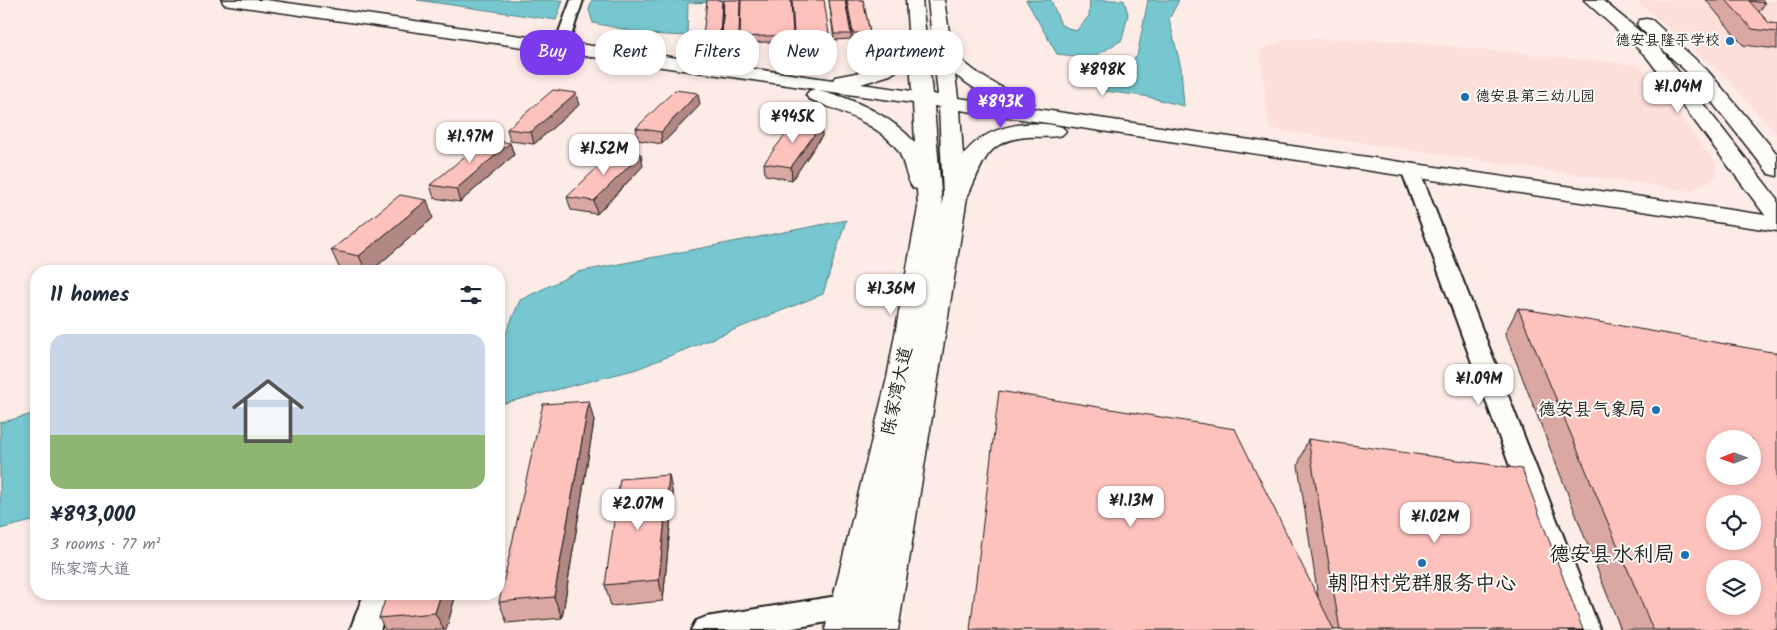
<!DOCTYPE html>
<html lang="en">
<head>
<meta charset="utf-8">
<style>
	:root { --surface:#fff; --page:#f2f2f3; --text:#1f2937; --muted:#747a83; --line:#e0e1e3; --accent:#7c3aed }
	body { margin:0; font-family:Kalam,"LXGW WenKai TC",sans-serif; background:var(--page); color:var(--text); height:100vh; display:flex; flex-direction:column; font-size:19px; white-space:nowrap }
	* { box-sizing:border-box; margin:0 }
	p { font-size:16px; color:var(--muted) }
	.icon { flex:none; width:28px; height:28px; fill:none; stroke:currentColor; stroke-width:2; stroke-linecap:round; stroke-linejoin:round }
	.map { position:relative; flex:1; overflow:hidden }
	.details { position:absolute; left:30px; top:265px; width:475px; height:335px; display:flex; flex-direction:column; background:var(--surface); border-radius:20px; box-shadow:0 2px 8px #0003 }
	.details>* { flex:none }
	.hud { position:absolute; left:520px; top:30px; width:475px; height:45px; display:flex; gap:10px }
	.needle { width:32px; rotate:269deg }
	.controls { position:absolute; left:1706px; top:430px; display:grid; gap:10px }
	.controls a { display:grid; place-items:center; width:55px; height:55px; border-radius:50%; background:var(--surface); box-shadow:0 2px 8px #0003; font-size:25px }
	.price { position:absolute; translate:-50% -42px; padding:0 11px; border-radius:10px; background:#fff; color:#222; font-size:16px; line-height:32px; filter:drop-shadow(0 1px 2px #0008) }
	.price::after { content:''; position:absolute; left:50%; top:30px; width:15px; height:11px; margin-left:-8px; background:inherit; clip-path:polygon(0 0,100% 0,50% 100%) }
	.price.selected { background:var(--accent); color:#fff }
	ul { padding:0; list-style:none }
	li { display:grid; align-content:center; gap:10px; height:265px; padding:0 20px }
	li+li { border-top:1px solid var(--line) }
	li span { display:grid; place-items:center; height:155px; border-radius:15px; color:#555 }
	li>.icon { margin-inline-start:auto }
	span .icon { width:90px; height:90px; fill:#fffc; stroke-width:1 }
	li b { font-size:21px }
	h2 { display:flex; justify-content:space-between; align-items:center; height:60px; padding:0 20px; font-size:21px }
	.tag { padding:0 18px; border-radius:20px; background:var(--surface); box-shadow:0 2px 8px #0003; font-size:18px; line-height:45px }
	.tag.selected { background:var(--accent); color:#fff }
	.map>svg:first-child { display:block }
	.built { fill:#fddfda }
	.water { fill:#76c7cf; stroke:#528387 }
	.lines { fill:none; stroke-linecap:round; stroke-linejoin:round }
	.street-casing { stroke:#1c1c1c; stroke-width:4 }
	.secondary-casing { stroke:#1c1c1c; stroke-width:3 }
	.street { fill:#fdfcf7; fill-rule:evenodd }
	.secondary { fill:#fdfcf7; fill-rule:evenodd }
	.wall { fill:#daa7a3; stroke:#1c1c1c }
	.shaded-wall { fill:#b28884; stroke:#1c1c1c }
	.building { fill:#fec2bd; stroke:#1c1c1c; fill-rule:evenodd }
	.poi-dot { fill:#1f6fb2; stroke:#fdfcf7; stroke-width:2 }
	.labels { text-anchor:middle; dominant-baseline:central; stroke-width:4; stroke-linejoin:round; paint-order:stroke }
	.far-poi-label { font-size:15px; fill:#1c1c1c; stroke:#fdfcf7; text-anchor:end }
	.street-label { font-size:18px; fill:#1c1c1c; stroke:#fdfcf7 }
	.poi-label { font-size:18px; fill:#1c1c1c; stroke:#fdfcf7; text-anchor:end }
	.near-poi-label { font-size:21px; fill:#1c1c1c; stroke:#fdfcf7; text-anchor:end }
</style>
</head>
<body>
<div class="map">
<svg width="1777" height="630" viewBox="0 0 1777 630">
	<rect width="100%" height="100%" fill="#fdebe6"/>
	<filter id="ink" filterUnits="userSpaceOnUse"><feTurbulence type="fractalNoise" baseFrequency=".02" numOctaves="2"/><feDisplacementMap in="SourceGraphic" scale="10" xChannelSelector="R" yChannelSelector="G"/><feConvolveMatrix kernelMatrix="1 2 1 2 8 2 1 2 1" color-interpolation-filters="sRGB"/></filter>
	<g filter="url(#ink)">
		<path class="built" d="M1636,0H1777V135L1730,81Z
			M1287,39L1382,40L1639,65L1716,164L1717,176L1690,191L1269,129L1260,51Z"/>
		<path class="water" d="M417,0H563L556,20Z
			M592,0H770L688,3L687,36L647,34L593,23L589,10Z
			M1026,0H1051L1061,25L1076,31L1089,16L1090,0H1124L1128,14L1122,40L1092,58L1057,54Z
			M1148,0H1179L1169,19L1181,68L1184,106L1144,96L1103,91L1137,56Z
			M846,220L823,294L637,369L501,404L499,389V349L520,300L578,272Z
			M36,413V520L0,529V423Z"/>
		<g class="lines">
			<defs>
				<path id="street" d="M571,0H583L567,48L565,51H555L553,48Z
					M1410,164L1416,165L1419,169L1600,630H1570L1401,169L1404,165Z
					M364,594H392L380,630H350Z
					M850,594L860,597L864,606L860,615L850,618L782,630H691L696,621L706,617Z"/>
				<path id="secondary" d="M222,0H266L833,80L835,77L861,72L876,67L909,45L906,0H922L932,94L938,95L928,0H944L952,51C969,68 988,82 1010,91C1018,94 1029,96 1034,103L1030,108L1765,215L1646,56L1584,0H1602L1660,48L1777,199V231L960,110L963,156C983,126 1030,118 1062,127L1066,131L1062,135C1051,138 1039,136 1027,137C983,141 984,165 967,197L898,630H825L887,378L918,208L917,189L913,188C905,177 905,163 899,152C883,125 836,110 809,99L806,95L809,91L815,89L230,5L224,4ZM910,62L912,91L861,84L890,75ZM955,75L983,94L1009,105L958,98ZM818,90L913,103L915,143C892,116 853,98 818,90ZM934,106L939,107L943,196L942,205Z
					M1646,19L1652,20L1707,70L1754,126L1777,154V176L1769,174L1693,78L1640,28L1637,24L1640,20Z"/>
			</defs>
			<use href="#street" class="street-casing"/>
			<use href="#secondary" class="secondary-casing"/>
			<use href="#street" class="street"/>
			<use href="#secondary" class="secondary"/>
		</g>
		<path class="wall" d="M741,0L739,42H722V37Z
			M791,0L794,41L741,43L740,37Z
			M792,0L829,34V40L795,41Z
			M829,0H845L851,34V39L834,40Z
			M846,0H863L870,33V38L853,39Z
			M1706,0H1762L1765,3L1759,12L1769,23L1777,24V49L1743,45Z
			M723,3L721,41L703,42V36Z
			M579,105L534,144L510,141L507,129Z
			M700,105L662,144L638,140L636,128Z
			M822,136L792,180L765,175L764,163Z
			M510,143L514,155L460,202L434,198L430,185Z
			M643,166L597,214L571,210L567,197Z
			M433,218L371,271H349L340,269L331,250Z
			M1518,308L1777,630H1621L1505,333Z
			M594,421L562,618L507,623L499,602Z
			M1308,439L1583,630H970L1318,597L1298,465Z
			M673,495L663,601L611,606L605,585Z
			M456,594L446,630H385L379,618Z"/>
		<path class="shaded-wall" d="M722,0L723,3L721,41L720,36Z
			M576,93L579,105L534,144L531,132Z
			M698,93L700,105L662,144L661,132Z
			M822,124V136L792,180L791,167Z
			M510,143L514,155L460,202L456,189Z
			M641,154L643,166L597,214L594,201Z
			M427,200L433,218L371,271H366L359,256Z
			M589,401L594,421L562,618L554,597Z
			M669,475L673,495L663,601L659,580Z
			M441,594H456L446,630H444L435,613Z"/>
		<path class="building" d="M707,0H722L720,36H703Z
			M724,0H740L739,36L722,37Z
			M741,0H791L793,35L740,37Z
			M792,0H824L829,34L794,35Z
			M829,0H845L851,34H834Z
			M847,0H863L870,33H853Z
			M1726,0H1762L1765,3L1749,1L1769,23L1777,24V32L1752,29Z
			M553,90L576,93L531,132L507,129Z
			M675,90L698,93L661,132L636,128Z
			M796,120L822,124L791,167L764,163Z
			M486,139L510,143L456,189L430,185Z
			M615,150L641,154L594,201L567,197Z
			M400,195L427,200L359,256L331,250Z
			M1518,308L1777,353V630H1653ZM1715,439H1752V476H1715ZM1715,504H1752V541H1715ZM1715,569H1752V606H1715Z
			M999,391L1235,429L1334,630H970Z
			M589,401L554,597L499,602L543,404Z
			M1308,439L1522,469L1583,630H1340Z
			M669,475L659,580L605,585L620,479Z
			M387,594H441L435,613L379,618Z"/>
	</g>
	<g class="poi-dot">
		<circle cx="1730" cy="41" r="5"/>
		<circle cx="1465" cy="97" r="5"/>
		<circle cx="1656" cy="410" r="5"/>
		<circle cx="1685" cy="555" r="5"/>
		<circle cx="1422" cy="563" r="5"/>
	</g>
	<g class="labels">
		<g class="far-poi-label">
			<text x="1720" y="41">德安县隆平学校</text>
			<text x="1475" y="97" text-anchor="start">德安县第三幼儿园</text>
		</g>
		<g class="street-label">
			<text transform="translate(898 391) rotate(-78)">陈家湾大道</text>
		</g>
		<g class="poi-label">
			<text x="1646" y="410">德安县气象局</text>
		</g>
		<g class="near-poi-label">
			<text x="1675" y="555">德安县水利局</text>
			<text x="1422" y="584" text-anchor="middle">朝阳村党群服务中心</text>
		</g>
	</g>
</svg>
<div class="controls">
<a><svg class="needle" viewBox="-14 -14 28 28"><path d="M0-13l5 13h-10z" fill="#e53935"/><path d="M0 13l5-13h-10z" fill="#747a83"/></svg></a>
<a><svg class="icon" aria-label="locate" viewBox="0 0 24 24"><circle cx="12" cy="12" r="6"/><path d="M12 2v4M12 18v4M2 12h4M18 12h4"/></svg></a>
<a><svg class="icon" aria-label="layers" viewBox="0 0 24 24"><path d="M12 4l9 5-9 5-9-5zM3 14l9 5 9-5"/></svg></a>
</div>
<b class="price" style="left:1103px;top:97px">¥898K</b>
<b class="price" style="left:1678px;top:114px">¥1.04M</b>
<b class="price selected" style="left:1001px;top:129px">¥893K</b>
<b class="price" style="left:793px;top:144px">¥945K</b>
<b class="price" style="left:470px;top:164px">¥1.97M</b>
<b class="price" style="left:604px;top:176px">¥1.52M</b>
<b class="price" style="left:891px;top:316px">¥1.36M</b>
<b class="price" style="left:1479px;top:406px">¥1.09M</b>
<b class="price" style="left:1131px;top:528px">¥1.13M</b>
<b class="price" style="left:638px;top:531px">¥2.07M</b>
<b class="price" style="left:1435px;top:544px">¥1.02M</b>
<div class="hud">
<a class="tag selected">Buy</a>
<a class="tag">Rent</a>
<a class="tag">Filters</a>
<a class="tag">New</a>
<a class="tag">Apartment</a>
</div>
<section class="details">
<h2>11 homes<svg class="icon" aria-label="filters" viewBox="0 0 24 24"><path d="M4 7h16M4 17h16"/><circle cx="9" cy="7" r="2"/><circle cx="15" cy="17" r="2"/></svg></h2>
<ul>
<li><span style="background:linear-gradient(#c9d6e8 65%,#8fb573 0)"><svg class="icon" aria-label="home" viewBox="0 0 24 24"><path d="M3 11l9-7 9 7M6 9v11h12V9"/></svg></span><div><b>¥893,000</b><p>3 rooms · 77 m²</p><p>陈家湾大道</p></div></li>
</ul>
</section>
</div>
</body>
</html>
